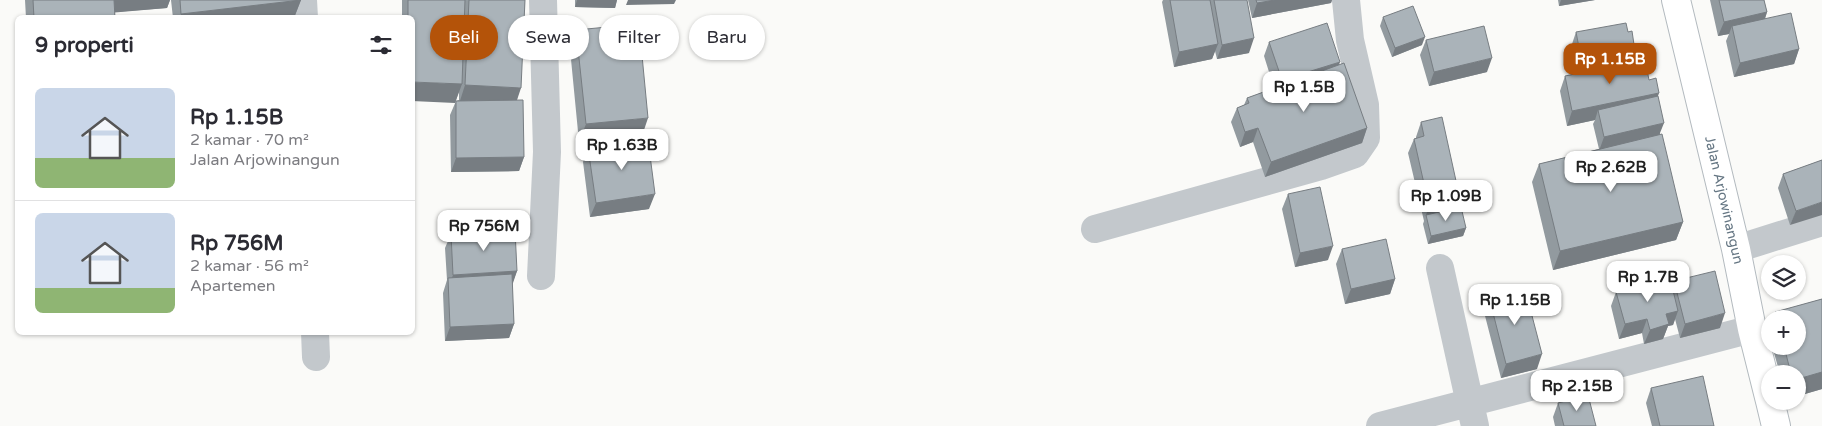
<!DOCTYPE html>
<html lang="id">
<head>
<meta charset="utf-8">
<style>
	:root { --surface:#fff; --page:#f7f7f7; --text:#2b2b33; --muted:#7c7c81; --line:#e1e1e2; --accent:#b45309 }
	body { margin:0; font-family:"Varela Round",sans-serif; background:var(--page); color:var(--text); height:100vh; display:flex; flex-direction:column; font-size:19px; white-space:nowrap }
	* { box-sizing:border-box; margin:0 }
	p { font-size:16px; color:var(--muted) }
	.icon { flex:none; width:28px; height:28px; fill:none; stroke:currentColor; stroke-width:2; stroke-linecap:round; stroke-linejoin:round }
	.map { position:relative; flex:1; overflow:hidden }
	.side { position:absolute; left:15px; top:15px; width:400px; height:320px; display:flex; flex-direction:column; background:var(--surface); border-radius:8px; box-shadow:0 1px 4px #0004 }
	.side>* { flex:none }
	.top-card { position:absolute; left:430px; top:15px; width:475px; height:45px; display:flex; gap:10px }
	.fabs { position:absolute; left:1761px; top:255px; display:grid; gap:10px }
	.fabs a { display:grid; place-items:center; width:45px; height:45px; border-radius:50%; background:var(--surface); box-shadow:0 1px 4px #0004; font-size:25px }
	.price { position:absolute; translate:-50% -42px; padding:0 11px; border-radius:10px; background:#fff; color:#222; font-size:16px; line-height:32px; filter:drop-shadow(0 1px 2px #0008) }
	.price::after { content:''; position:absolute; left:50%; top:30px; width:15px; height:11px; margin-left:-8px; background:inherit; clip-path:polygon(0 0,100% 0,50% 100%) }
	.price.selected { background:var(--accent); color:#fff }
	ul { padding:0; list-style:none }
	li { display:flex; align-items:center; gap:15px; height:125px; padding:0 20px }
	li+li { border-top:1px solid var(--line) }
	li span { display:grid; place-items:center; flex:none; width:140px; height:100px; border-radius:8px; color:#555 }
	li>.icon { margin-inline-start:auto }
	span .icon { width:60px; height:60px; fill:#fffc; stroke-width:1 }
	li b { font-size:21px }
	h2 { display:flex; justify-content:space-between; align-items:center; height:60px; padding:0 20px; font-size:21px }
	.tag { padding:0 18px; border-radius:22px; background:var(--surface); box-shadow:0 1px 4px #0004; font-size:18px; line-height:45px }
	.tag.selected { background:var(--accent); color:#fff }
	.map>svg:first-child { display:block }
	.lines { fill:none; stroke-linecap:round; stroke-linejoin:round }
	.secondary-casing { stroke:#b3babf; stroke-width:30 }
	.street { stroke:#c3c8cc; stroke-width:28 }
	.secondary { stroke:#fff; stroke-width:28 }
	.wall { fill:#929a9f }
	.shaded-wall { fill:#777d82 }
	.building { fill:#aab3b9; stroke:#777d82 }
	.labels { text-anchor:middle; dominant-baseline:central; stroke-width:5; stroke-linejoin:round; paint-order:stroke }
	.street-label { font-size:14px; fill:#657683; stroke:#fff }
</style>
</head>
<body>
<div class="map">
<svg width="1822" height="426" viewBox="0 0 1822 426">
	<rect width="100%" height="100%" fill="#fafaf8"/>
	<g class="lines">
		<defs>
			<path id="secondary" d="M1676,0L1736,249L1752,329L1770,401
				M1770,401L1776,426"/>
		</defs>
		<use href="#secondary" class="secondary-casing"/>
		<path class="street" d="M303,0L304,18
			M1095,229L1321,166L1355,154L1366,138L1365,105L1350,40L1346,0
			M1736,249L1822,222
			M1440,268L1475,426
			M541,276L547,152L543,0
			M315,332L316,357
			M1380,426L1752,329"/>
		<use href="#secondary" class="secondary"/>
	</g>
	<path class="wall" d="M25,0H170L167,8L115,12V18H26Z
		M171,0H301L294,18H173Z
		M402,0H525L517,100L524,157L519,171L451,172L450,115L456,101L459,100V91L455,103L412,18H402Z
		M575,0H617L615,8L575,7Z
		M1163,0H1247L1249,53L1217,59L1215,51L1212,59L1174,67L1162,2Z
		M1248,0H1332L1331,3L1252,18Z
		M1558,0H1595L1559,6Z
		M1710,0H1764L1767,12L1765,19L1799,49L1794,64L1734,77L1726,41L1729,34L1718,36Z
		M1383,17L1422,45L1392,57L1380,26Z
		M576,30L642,136L579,142L570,49Z
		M1576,32L1635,62L1649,80L1658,97L1660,134L1683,222L1676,240L1553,270L1532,182L1539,164L1599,149L1593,124L1595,120L1567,126L1560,91L1565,76L1576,74L1571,47Z
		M1426,40L1487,72L1429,86L1420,55Z
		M1269,42L1339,65L1367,128L1362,143L1265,177L1253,142L1240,147L1231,122L1237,108L1244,105L1247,98L1274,88L1264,56Z
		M1421,122L1460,199L1457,208L1466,228L1463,236L1428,244L1423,224L1424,221L1408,153L1414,139L1416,138V137Z
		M588,148L649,209L590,217L583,162Z
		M1822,160L1790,225L1778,188L1783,174Z
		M1288,194L1328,260L1295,267L1282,209Z
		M451,234L517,271L512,284L514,324L509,338L445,341L443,293L447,280L445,248Z
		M1342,249L1395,279L1390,294L1345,304L1336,264Z
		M1674,281L1720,328L1680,338L1675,319L1673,325L1668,326L1663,339L1644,344L1642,333L1619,339L1611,306L1616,292L1672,286Z
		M1489,297L1537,369L1501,378L1484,312Z
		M1822,299V389L1798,396V374H1780L1772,346H1798V319H1772L1775,312Z
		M1770,325V338L1768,330Z
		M1651,388L1714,426H1652L1646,403Z
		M1558,403L1596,426H1555L1553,417Z"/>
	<path class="shaded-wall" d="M114,0H170L167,8L109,13Z
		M301,0L294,18H180L181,14Z
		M577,0H617L615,8L575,7Z
		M628,0H676L674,4L626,5Z
		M1275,0H1332L1331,3L1252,18L1257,3Z
		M1561,0H1595L1559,6Z
		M1767,12L1762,27L1732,26L1729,34L1718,36L1724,22Z
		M1425,37L1422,45L1392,57L1395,48Z
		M1254,38L1249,53L1217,59L1222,45Z
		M1218,44L1212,59L1174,67L1179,52Z
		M1799,49L1794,64L1734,77L1740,63Z
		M1492,58L1487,72L1429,86L1434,72Z
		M1636,58L1631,73L1577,83L1583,68Z
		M1340,62L1335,76L1277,95L1282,80Z
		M412,82L462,84L455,103L412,101Z
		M465,85L521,88L515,106L459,104Z
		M1659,93L1654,108L1598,110L1595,120L1567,126L1572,111Z
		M648,118L642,136L579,142L586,124Z
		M1664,123L1658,138L1599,151L1604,137Z
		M1258,128L1253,142L1240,147L1245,132Z
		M1367,128L1362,143L1265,177L1271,162Z
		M524,157L519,171L451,172L456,158Z
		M655,194L649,209L590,217L596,203Z
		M1460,199L1455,213L1426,215L1424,221L1429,206Z
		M1822,202V215L1790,225L1796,211Z
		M1683,222L1676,240L1553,270L1560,251Z
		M1466,228L1463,236L1428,244L1431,236Z
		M1333,246L1328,260L1295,267L1300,253Z
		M517,271L512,286L448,288L453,275Z
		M1395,279L1390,294L1345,304L1351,289Z
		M1678,311L1673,325L1668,326L1663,339L1644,344L1650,330L1666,314Z
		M1725,313L1720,328L1680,338L1685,324Z
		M1647,319L1642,333L1619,339L1625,324Z
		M514,324L509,338L445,341L450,327Z
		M1542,354L1537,369L1501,378L1506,364Z
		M1822,372V389L1798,396V379Z"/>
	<path class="building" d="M33,0H114L115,18H34Z
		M180,0H301L181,14Z
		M408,0H465L462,84L412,82V18H408Z
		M469,0H525L521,88L465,85Z
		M1170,0H1210L1218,44L1179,52Z
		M1214,0H1247L1254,38L1222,45Z
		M1256,0H1275L1257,3Z
		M1719,0H1764L1767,12L1724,22Z
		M1413,6L1425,37L1395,48L1383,17Z
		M1791,13L1799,49L1740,63L1732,26Z
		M1327,23L1340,62L1282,80L1269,42Z
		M1626,23L1628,32L1632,31L1636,58L1583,68L1576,32Z
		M639,24L648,118L586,124L576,30Z
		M1484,26L1492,58L1434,72L1426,40Z
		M1645,60L1649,80L1656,78L1659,93L1572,111L1565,76Z
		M1344,63L1367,128L1271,162L1258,128L1245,132L1237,108L1249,103L1247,98Z
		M1658,96L1664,123L1604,137L1598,110Z
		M523,100L524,157L456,158V101Z
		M1442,117L1460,199L1429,206L1414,139L1424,136L1421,122Z
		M1662,134L1683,222L1560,251L1539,164Z
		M648,140L655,194L596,203L588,148Z
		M1822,160V202L1796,211L1783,174Z
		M1320,187L1333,246L1300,253L1288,194Z
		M1461,207L1466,228L1431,236L1426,215Z
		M515,230L517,271L453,275L451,234Z
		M1386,239L1395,279L1351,289L1342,249Z
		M1715,271L1725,313L1685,324L1674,281Z
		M512,274L514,324L450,327L448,278Z
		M1670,278L1678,311L1666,314L1669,324L1650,330L1647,319L1625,324L1616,292Z
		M1525,289L1542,354L1506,364L1489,297Z
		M1822,299V372L1798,379V374H1791L1784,346H1798V319H1777L1775,312Z
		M1703,376L1714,426H1660L1651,388Z
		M1588,395L1596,426H1564L1558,403Z"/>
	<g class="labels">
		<g class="street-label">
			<text transform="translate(1724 200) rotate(77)">Jalan Arjowinangun</text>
		</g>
	</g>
</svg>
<div class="fabs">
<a><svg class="icon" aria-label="layers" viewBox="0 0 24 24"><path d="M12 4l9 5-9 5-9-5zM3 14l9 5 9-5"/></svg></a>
<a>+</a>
<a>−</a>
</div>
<b class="price selected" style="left:1610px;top:85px">Rp 1.15B</b>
<b class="price" style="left:1304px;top:113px">Rp 1.5B</b>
<b class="price" style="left:622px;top:171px">Rp 1.63B</b>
<b class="price" style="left:1611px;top:193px">Rp 2.62B</b>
<b class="price" style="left:1446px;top:222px">Rp 1.09B</b>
<b class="price" style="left:484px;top:252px">Rp 756M</b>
<b class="price" style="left:1648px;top:303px">Rp 1.7B</b>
<b class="price" style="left:1515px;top:326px">Rp 1.15B</b>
<b class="price" style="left:1577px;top:412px">Rp 2.15B</b>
<div class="top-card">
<a class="tag selected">Beli</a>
<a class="tag">Sewa</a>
<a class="tag">Filter</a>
<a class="tag">Baru</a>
</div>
<section class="side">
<h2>9 properti<svg class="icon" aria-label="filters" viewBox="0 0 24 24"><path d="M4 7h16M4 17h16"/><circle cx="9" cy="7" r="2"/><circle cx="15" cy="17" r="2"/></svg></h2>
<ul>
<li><span style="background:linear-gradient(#c9d6e8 70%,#8fb573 0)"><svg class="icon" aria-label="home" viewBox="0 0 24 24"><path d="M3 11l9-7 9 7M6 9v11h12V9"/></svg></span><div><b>Rp 1.15B</b><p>2 kamar · 70 m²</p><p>Jalan Arjowinangun</p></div></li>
<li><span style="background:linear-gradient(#c9d6e8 75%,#8fb573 0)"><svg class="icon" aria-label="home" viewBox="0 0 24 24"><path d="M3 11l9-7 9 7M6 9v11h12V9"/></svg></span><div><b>Rp 756M</b><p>2 kamar · 56 m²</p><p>Apartemen</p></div></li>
</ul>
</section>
</div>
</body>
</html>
